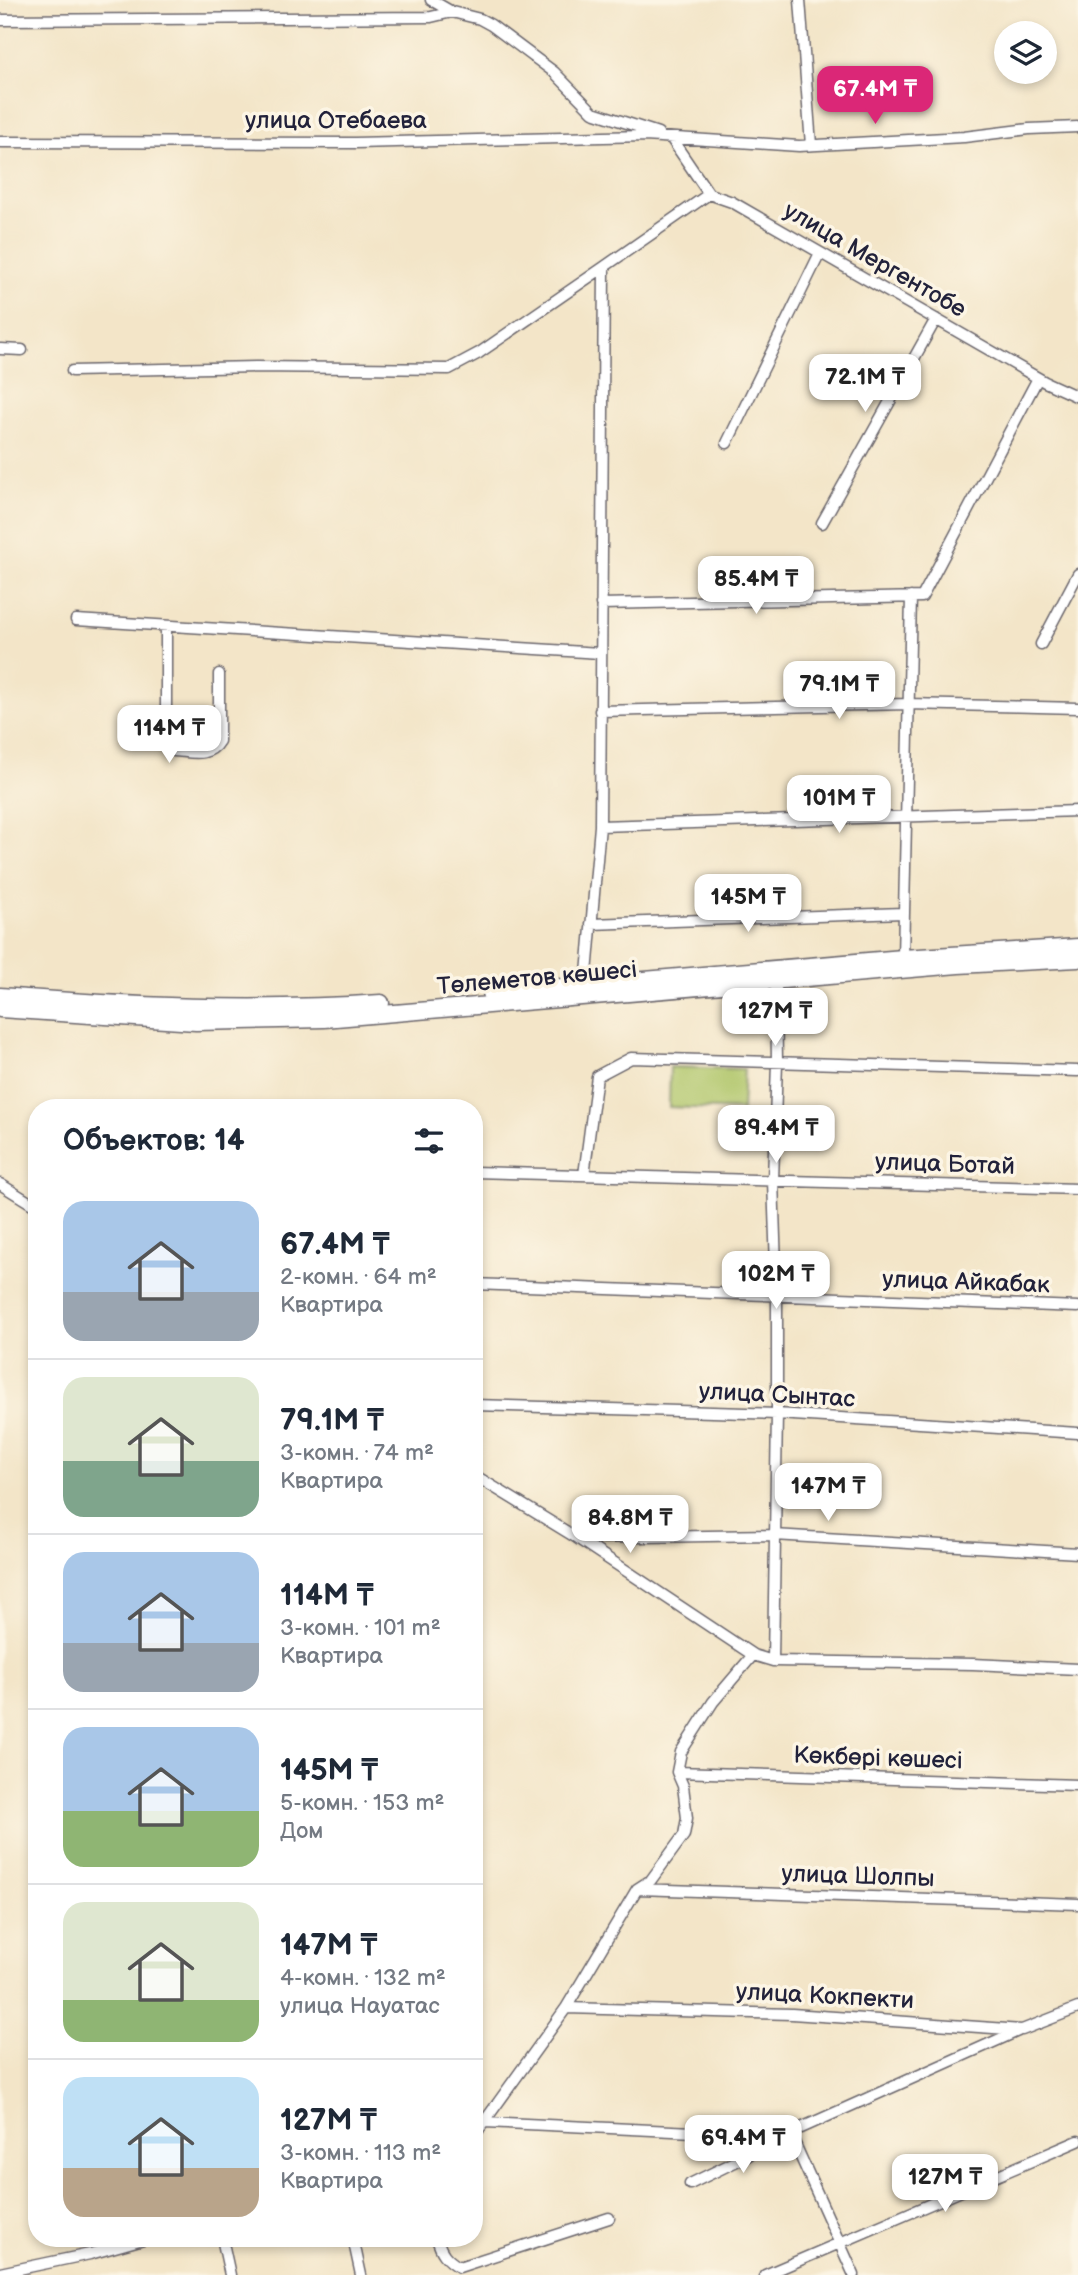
<!DOCTYPE html>
<html lang="ru">
<head>
<meta charset="utf-8">
<style>
	:root { --surface:#fff; --page:#f2f2f3; --text:#1f2937; --muted:#747a83; --line:#e0e1e3; --accent:#db2777 }
	body { margin:0; font-family:"Balsamiq Sans",sans-serif; background:var(--page); color:var(--text); height:100vh; display:flex; flex-direction:column; font-size:26px; white-space:nowrap }
	* { box-sizing:border-box; margin:0 }
	p { font-size:23px; color:var(--muted) }
	.icon { flex:none; width:38px; height:38px; fill:none; stroke:currentColor; stroke-width:2; stroke-linecap:round; stroke-linejoin:round }
	.map { position:relative; flex:1; overflow:hidden }
	.drawer { position:absolute; left:28px; top:1099px; width:455px; height:1148px; display:flex; flex-direction:column; background:var(--surface); border-radius:28px; box-shadow:0 4px 10px #0003 }
	.drawer>* { flex:none }
	.fabs { position:absolute; left:994px; top:21px; display:grid; gap:14px }
	.fabs a { display:grid; place-items:center; width:63px; height:63px; border-radius:50%; background:var(--surface); box-shadow:0 4px 10px #0003; font-size:35px }
	.price { position:absolute; translate:-50% -60px; padding:0 16px; border-radius:14px; background:#fff; color:#222; font-size:23px; line-height:46px; filter:drop-shadow(0 2px 4px #0008) }
	.price::after { content:''; position:absolute; left:50%; top:42px; width:21px; height:16px; margin-left:-10px; background:inherit; clip-path:polygon(0 0,100% 0,50% 100%) }
	.price.current { background:var(--accent); color:#fff }
	ul { padding:0; list-style:none }
	li { display:flex; align-items:center; gap:21px; height:175px; padding:0 35px }
	li+li { border-top:2px solid var(--line) }
	li span { display:grid; place-items:center; flex:none; width:196px; height:140px; border-radius:21px; color:#555 }
	li>.icon { margin-inline-start:auto }
	span .icon { width:84px; height:84px; fill:#fffc; stroke-width:1 }
	li b { font-size:30px }
	h2 { display:flex; justify-content:space-between; align-items:center; height:84px; padding:0 35px; font-size:30px }
	.map>svg:first-child { display:block }
	.green { fill:#b0c66a; stroke:#697452; stroke-width:2 }
	.lines { fill:none; stroke-linecap:round; stroke-linejoin:round }
	.street-casing { stroke:#6b666c; stroke-width:13 }
	.primary-casing { stroke:#6b666c; stroke-width:19 }
	.street { stroke:#fff; stroke-width:10 }
	.primary { stroke:#fff; stroke-width:16 }
	.labels { text-anchor:middle; dominant-baseline:central; stroke-width:7; stroke-linejoin:round; paint-order:stroke }
	.street-label { font-size:24px; fill:#22223b; stroke:#fcf5e5 }
</style>
</head>
<body>
<div class="map">
<svg width="1078" height="2275" viewBox="0 0 1078 2275">
	<rect width="100%" height="100%" fill="#fcf5e5"/>
	<filter id="ink" filterUnits="userSpaceOnUse"><feTurbulence type="fractalNoise" baseFrequency=".0143" numOctaves="2"/><feDisplacementMap in="SourceGraphic" scale="14" xChannelSelector="R" yChannelSelector="G"/><feConvolveMatrix kernelMatrix="1 2 1 2 8 2 1 2 1" color-interpolation-filters="sRGB"/></filter>
	<filter id="wash" filterUnits="userSpaceOnUse"><feTurbulence type="fractalNoise" baseFrequency=".00686" numOctaves="4" result="noise"/><feDisplacementMap in="SourceGraphic" scale="28" xChannelSelector="R" yChannelSelector="G"/><feGaussianBlur stdDeviation="1.57" result="paint"/><feColorMatrix in="noise" values="0 0 0 0 0 0 0 0 0 0 0 0 0 0 0 0 0 1.4 0 .05"/><feComposite in="paint" operator="in"/></filter>
	<g filter="url(#wash)">
		<rect width="100%" height="100%" fill="#f3e5c8"/>
		<path class="green" d="M670,1067L744,1069L742,1110L669,1107Z"/>
	</g>
	<g filter="url(#ink)">
		<g class="lines">
			<defs>
				<path id="street" d="M431,0L452,12L480,19L491,25L554,72L593,112L658,133
					M800,0L811,145
					M0,20L431,17L452,12
					M671,138L709,194L732,202L1045,382L1078,397
					M0,142L355,143L645,136L799,146L964,137L1029,129L1078,127
					M0,349L22,350
					M72,371L256,367L449,369L479,353L604,267
					M727,443L820,253
					M822,523L936,319
					M601,604L922,597L1038,378
					M76,620L600,653
					M166,627V736L168,744L174,751C191,752 209,758 219,741V674
					M1041,644L1078,574
					M600,711L908,704L1078,708
					M600,826L1078,811
					M591,924L903,913
					M903,958L911,597
					M586,985L600,826L604,267L709,194
					M474,1172L1078,1189
					M584,1175L597,1076L631,1058L1078,1071
					M0,1184L37,1207
					M474,1284L1078,1307
					M474,1405L777,1414L1078,1433
					M474,1475L577,1538L753,1655L773,1661L973,1664L1078,1669
					M579,1538L774,1535L1078,1553
					M773,1661L777,1414V1296L773,1180L777,1063L776,981
					M677,1772L1078,1785
					M638,1889L1078,1904
					M566,2008L792,2014L1022,2030L1078,2008
					M485,2122L779,2136L790,2133
					M474,2136L566,2008L637,1889L651,1880L684,1835L687,1818L683,1786L677,1772L681,1752L713,1702L753,1655
					M690,2184L747,2156L779,2136
					M222,2238L230,2275
					M353,2238L361,2275
					M437,2238C441,2253 446,2259 459,2267L609,2218
					M0,2273L90,2254L147,2238
					M765,2275L1078,2141
					M854,2275L790,2133L1018,2031"/>
				<path id="primary" d="M491,993L903,958L1078,947
					M0,996C127,1006 254,1012 381,1003
					M0,1009L196,1022L324,1019L958,965L1078,959"/>
			</defs>
			<use href="#street" class="street-casing"/>
			<use href="#primary" class="primary-casing"/>
			<use href="#street" class="street"/>
			<use href="#primary" class="primary"/>
		</g>
	</g>
	<g class="labels">
		<g class="street-label">
			<text x="336" y="120">улица Отебаева</text>
			<text transform="translate(875 260) rotate(30)">улица Мергентобе</text>
			<text transform="translate(537 978) rotate(-5)">Төлеметов көшесі</text>
			<text transform="translate(945 1164) rotate(2)">улица Ботай</text>
			<text transform="translate(966 1282) rotate(2)">улица Айкабак</text>
			<text transform="translate(777 1395) rotate(3)">улица Сынтас</text>
			<text transform="translate(878 1758) rotate(2)">Көкбөрі көшесі</text>
			<text transform="translate(858 1876) rotate(2)">улица Шолпы</text>
			<text transform="translate(825 1996) rotate(3)">улица Кокпекти</text>
		</g>
	</g>
</svg>
<div class="fabs">
<a><svg class="icon" aria-label="layers" viewBox="0 0 24 24"><path d="M12 4l9 5-9 5-9-5zM3 14l9 5 9-5"/></svg></a>
</div>
<b class="price current" style="left:875px;top:126px">67.4M ₸</b>
<b class="price" style="left:865px;top:414px">72.1M ₸</b>
<b class="price" style="left:756px;top:616px">85.4M ₸</b>
<b class="price" style="left:839px;top:721px">79.1M ₸</b>
<b class="price" style="left:169px;top:765px">114M ₸</b>
<b class="price" style="left:839px;top:835px">101M ₸</b>
<b class="price" style="left:748px;top:934px">145M ₸</b>
<b class="price" style="left:775px;top:1048px">127M ₸</b>
<b class="price" style="left:776px;top:1165px">89.4M ₸</b>
<b class="price" style="left:776px;top:1311px">102M ₸</b>
<b class="price" style="left:828px;top:1523px">147M ₸</b>
<b class="price" style="left:630px;top:1555px">84.8M ₸</b>
<b class="price" style="left:743px;top:2175px">69.4M ₸</b>
<b class="price" style="left:945px;top:2214px">127M ₸</b>
<section class="drawer">
<h2>Объектов: 14<svg class="icon" aria-label="filters" viewBox="0 0 24 24"><path d="M4 7h16M4 17h16"/><circle cx="9" cy="7" r="2"/><circle cx="15" cy="17" r="2"/></svg></h2>
<ul>
<li><span style="background:linear-gradient(#a9c7e8 65%,#9aa5b1 0)"><svg class="icon" aria-label="home" viewBox="0 0 24 24"><path d="M3 11l9-7 9 7M6 9v11h12V9"/></svg></span><div><b>67.4M ₸</b><p>2-комн. · 64 m²</p><p>Квартира</p></div></li>
<li><span style="background:linear-gradient(#dfe7d0 60%,#7fa58c 0)"><svg class="icon" aria-label="home" viewBox="0 0 24 24"><path d="M3 11l9-7 9 7M6 9v11h12V9"/></svg></span><div><b>79.1M ₸</b><p>3-комн. · 74 m²</p><p>Квартира</p></div></li>
<li><span style="background:linear-gradient(#a9c7e8 65%,#9aa5b1 0)"><svg class="icon" aria-label="home" viewBox="0 0 24 24"><path d="M3 11l9-7 9 7M6 9v11h12V9"/></svg></span><div><b>114M ₸</b><p>3-комн. · 101 m²</p><p>Квартира</p></div></li>
<li><span style="background:linear-gradient(#a9c7e8 60%,#8fb573 0)"><svg class="icon" aria-label="home" viewBox="0 0 24 24"><path d="M3 11l9-7 9 7M6 9v11h12V9"/></svg></span><div><b>145M ₸</b><p>5-комн. · 153 m²</p><p>Дом</p></div></li>
<li><span style="background:linear-gradient(#dfe7d0 70%,#8fb573 0)"><svg class="icon" aria-label="home" viewBox="0 0 24 24"><path d="M3 11l9-7 9 7M6 9v11h12V9"/></svg></span><div><b>147M ₸</b><p>4-комн. · 132 m²</p><p>улица Науатас</p></div></li>
<li><span style="background:linear-gradient(#bfe0f5 65%,#b9a48a 0)"><svg class="icon" aria-label="home" viewBox="0 0 24 24"><path d="M3 11l9-7 9 7M6 9v11h12V9"/></svg></span><div><b>127M ₸</b><p>3-комн. · 113 m²</p><p>Квартира</p></div></li>
</ul>
</section>
</div>
</body>
</html>
